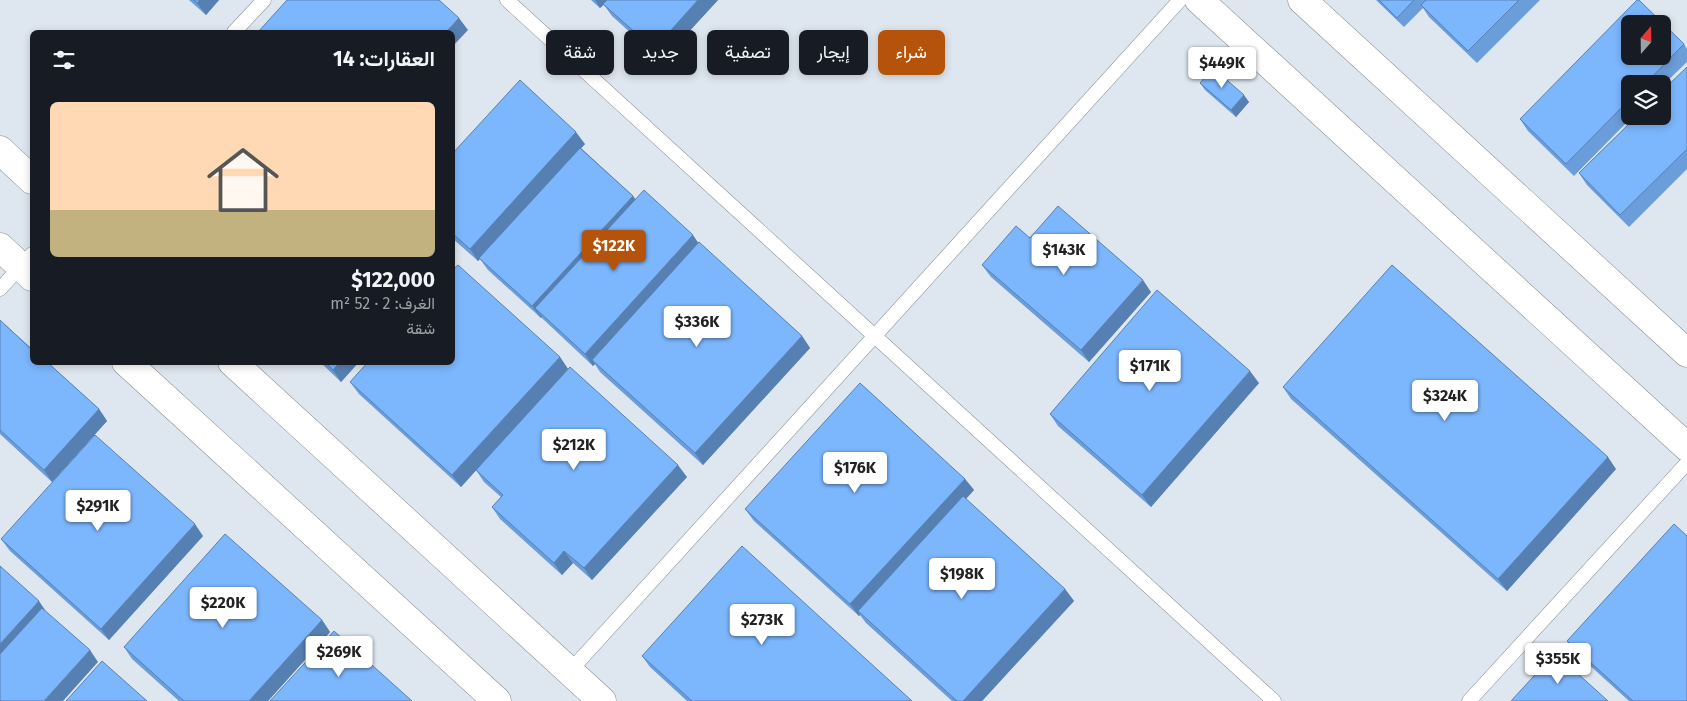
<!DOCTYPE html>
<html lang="ar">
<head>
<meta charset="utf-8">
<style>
	:root { --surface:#171b24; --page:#242831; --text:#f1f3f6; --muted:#9ea1a6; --accent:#b45309 }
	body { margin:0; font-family:"Fira Sans",Vazirmatn,sans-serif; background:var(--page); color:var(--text); direction:rtl; height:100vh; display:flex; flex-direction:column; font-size:19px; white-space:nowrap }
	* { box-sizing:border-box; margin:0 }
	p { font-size:16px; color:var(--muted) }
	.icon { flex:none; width:28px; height:28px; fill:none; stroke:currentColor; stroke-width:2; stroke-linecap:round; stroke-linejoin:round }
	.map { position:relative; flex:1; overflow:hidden; direction:ltr }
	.sheet { position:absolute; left:30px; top:30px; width:425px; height:335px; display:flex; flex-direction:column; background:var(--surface); border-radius:8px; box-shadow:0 2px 8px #0003; direction:rtl }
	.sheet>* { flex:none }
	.hud { position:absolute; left:470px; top:30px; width:475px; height:45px; direction:rtl; display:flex; gap:10px }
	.needle { width:32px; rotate:20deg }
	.fabs { position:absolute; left:1621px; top:15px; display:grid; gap:10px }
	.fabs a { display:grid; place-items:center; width:50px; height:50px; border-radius:8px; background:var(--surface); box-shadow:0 2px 8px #0003; font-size:25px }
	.price { position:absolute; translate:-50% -42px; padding:0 11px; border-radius:5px; background:#fff; color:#222; font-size:16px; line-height:32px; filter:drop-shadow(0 1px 2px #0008) }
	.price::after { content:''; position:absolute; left:50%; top:30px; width:15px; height:11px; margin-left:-8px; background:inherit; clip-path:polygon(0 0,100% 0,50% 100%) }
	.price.selected { background:var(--accent); color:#fff }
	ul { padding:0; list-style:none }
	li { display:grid; align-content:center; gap:10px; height:265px; padding:0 20px }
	li span { display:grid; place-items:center; height:155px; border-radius:8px; color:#555 }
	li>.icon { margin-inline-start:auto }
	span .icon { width:90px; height:90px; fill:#fffc; stroke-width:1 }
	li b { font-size:21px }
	h2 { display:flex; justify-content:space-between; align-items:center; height:60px; padding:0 20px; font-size:21px }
	.pill { padding:0 18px; border-radius:8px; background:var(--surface); box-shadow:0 2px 8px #0003; font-size:18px; line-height:45px }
	.pill.selected { background:var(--accent); color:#fff }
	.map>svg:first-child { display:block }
	.built { fill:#dee6ef; fill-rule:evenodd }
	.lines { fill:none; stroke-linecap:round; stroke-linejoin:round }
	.service-casing { stroke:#898b8e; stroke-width:15 }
	.minor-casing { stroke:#898b8e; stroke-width:29 }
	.tertiary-casing { stroke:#898b8e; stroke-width:29 }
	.service { stroke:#fff; stroke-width:14 }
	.minor { stroke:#fff; stroke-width:28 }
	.tertiary { stroke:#fff; stroke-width:28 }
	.wall { fill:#6b9dda }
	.shaded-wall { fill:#5780b2 }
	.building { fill:#7cb7fe; stroke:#5780b2; fill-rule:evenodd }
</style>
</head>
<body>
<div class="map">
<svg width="1687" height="701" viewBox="0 0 1687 701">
	<rect width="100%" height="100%" fill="#eff2f5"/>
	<path class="built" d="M0,0H1687V701H0ZM1630,24H1662V56H1630ZM32,32H452V362H32ZM1630,84H1662V116H1630Z"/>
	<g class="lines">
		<defs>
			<path id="service" d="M507,0L1274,701
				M234,32L264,0
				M0,289L32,254
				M570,671L1180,0
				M1469,701L1687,463"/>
			<path id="minor" d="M1199,0L1687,447
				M1302,0L1687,353"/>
			<path id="tertiary" d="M0,150L32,180
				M0,247L32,277
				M126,362L497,701
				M232,362L602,701"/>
		</defs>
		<use href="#service" class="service-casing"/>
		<use href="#minor" class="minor-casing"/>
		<use href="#tertiary" class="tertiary-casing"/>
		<use href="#service" class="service"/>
		<use href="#minor" class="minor"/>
		<use href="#tertiary" class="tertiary"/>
	</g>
	<path class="wall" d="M189,0H219L206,15Z
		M591,0H718L662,61L612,16L604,5L600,8Z
		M1376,0H1540L1477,63L1429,17L1423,8L1404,27Z
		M1684,44L1687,49V62L1662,86V84H1630V116H1633L1574,176L1528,131L1520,119Z
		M1687,67V169L1629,227L1587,185L1579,173Z
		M1200,83L1249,102L1236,117L1205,90Z
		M585,144L581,148L633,196L635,199L698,243L802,336L810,348L703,465L600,372L595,364L593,366L544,320L541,317V318L488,270L480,259L478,261L452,238V154Z
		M1030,238L1151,292L1089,362L991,277L982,265Z
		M0,320L99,409L107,421L52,482L0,434Z
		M560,357L568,369L687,477L592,580L573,563L562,575L500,519L492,507L501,497L484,482L476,470L461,487L359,394L350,382Z
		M320,362H359L341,382Z
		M1259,383L1151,507L1058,426L1050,414Z
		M1283,387L1616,469L1507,591L1291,399Z
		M965,479L974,490L966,499L1065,589L1074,601L982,701H952L866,623L860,615L859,616L754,521L745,509Z
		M203,536L109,640L10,551L1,539Z
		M322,620L330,632L268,701H179L132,659L124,647Z
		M1567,641L1687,701H1629L1576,653Z
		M642,656L912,701H687L650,667Z"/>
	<path class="shaded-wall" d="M200,0H219L206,15L197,3Z
		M595,0H608L600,8Z
		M698,0H718L662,61L654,49Z
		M459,18L468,30L452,47V32H446Z
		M1244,95L1249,102L1236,117L1231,110Z
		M576,132L585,144L478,261L470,249Z
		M633,196L642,208L535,308L542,317L541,318L532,306Z
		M693,235L701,247L592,360L595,364L593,366L585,354Z
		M1143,280L1151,292L1089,362L1081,350Z
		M802,336L810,348L703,465L695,453Z
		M560,357L568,369L461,487L452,475Z
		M340,362H359L341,382L333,370Z
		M1250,371L1259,383L1151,507L1142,495Z
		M99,409L107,421L52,482L44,470Z
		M1608,457L1616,469L1507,591L1498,579Z
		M678,465L687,477L592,580L584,568Z
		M965,479L974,490L861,614L858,611L860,615L859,616L850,604Z
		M195,524L203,536L109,640L101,629Z
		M564,551L573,563L562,575L554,563Z
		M1065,589L1074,601L982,701H963Z
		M39,601L47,613L0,665V644Z
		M322,620L330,632L268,701H249Z
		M90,650L98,662L63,701H44Z"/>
	<path class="building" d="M194,0H200L197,3Z
		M287,0H439L459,18L446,32H258Z
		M607,0H698L654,49L603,4Z
		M1379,0H1414L1397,18Z
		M1426,0H1519L1468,51L1421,5Z
		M1637,0H1639L1684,44L1645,84H1630V99L1566,164L1520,119ZM1630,24H1662V56H1630Z
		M1687,67V149L1620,215L1579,173L1637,116H1662V91Z
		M1213,68L1244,95L1231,110L1200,83Z
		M520,80L576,132L470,249L452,233V154Z
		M580,148L633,196L532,306L479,258Z
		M644,190L693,235L585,354L535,308Z
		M1058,206L1143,280L1081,350L982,265L1016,226L1030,238Z
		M699,242L802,336L695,453L592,360Z
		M458,265L560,357L452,475L350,382L368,362H452V270Z
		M1392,265L1608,457L1498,579L1283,387Z
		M1157,290L1250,371L1142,495L1050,414Z
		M0,320L32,350V362H47L99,409L44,470L0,430Z
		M325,362H340L333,370Z
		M570,367L678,465L584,568L564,551L554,563L492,507L503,495L476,470Z
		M860,383L965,479L850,604L745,509Z
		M95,435L195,524L101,629L1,539Z
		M963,496L1065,589L963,701H957L858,611Z
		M1674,524L1687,536V701H1633L1567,641Z
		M225,534L322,620L249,701H184L124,647Z
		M742,546L912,701H692L642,656Z
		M0,566L39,601L0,644Z
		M42,608L90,650L44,701H0V654Z
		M334,631L412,701H270Z
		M1555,653L1608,701H1511Z
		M102,661L147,701H66Z"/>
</svg>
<div class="fabs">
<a><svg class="needle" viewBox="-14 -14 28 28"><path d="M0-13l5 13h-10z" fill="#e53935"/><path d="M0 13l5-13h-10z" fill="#9ea1a6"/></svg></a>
<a><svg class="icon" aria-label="layers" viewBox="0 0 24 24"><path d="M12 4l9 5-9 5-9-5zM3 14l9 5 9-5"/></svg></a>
</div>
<b class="price" style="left:1222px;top:89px">$449K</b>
<b class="price selected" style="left:614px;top:272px">$122K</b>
<b class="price" style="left:1064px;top:276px">$143K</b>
<b class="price" style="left:697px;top:348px">$336K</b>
<b class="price" style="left:1150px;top:392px">$171K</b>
<b class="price" style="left:1445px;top:422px">$324K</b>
<b class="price" style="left:574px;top:471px">$212K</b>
<b class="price" style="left:855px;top:494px">$176K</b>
<b class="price" style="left:98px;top:532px">$291K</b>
<b class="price" style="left:962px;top:600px">$198K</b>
<b class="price" style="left:223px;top:629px">$220K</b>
<b class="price" style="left:762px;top:646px">$273K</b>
<b class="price" style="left:339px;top:678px">$269K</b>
<b class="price" style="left:1558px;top:685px">$355K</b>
<div class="hud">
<a class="pill selected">شراء</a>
<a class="pill">إيجار</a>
<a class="pill">تصفية</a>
<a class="pill">جديد</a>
<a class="pill">شقة</a>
</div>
<section class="sheet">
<h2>العقارات: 14<svg class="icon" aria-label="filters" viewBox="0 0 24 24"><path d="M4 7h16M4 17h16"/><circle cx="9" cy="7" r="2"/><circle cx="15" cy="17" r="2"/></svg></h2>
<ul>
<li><span style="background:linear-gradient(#ffd9b3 70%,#c2b280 0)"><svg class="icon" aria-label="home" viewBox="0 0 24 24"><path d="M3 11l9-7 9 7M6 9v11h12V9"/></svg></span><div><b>$122,000</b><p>الغرف: 2 · 52 m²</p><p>شقة</p></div></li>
</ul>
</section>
</div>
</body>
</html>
